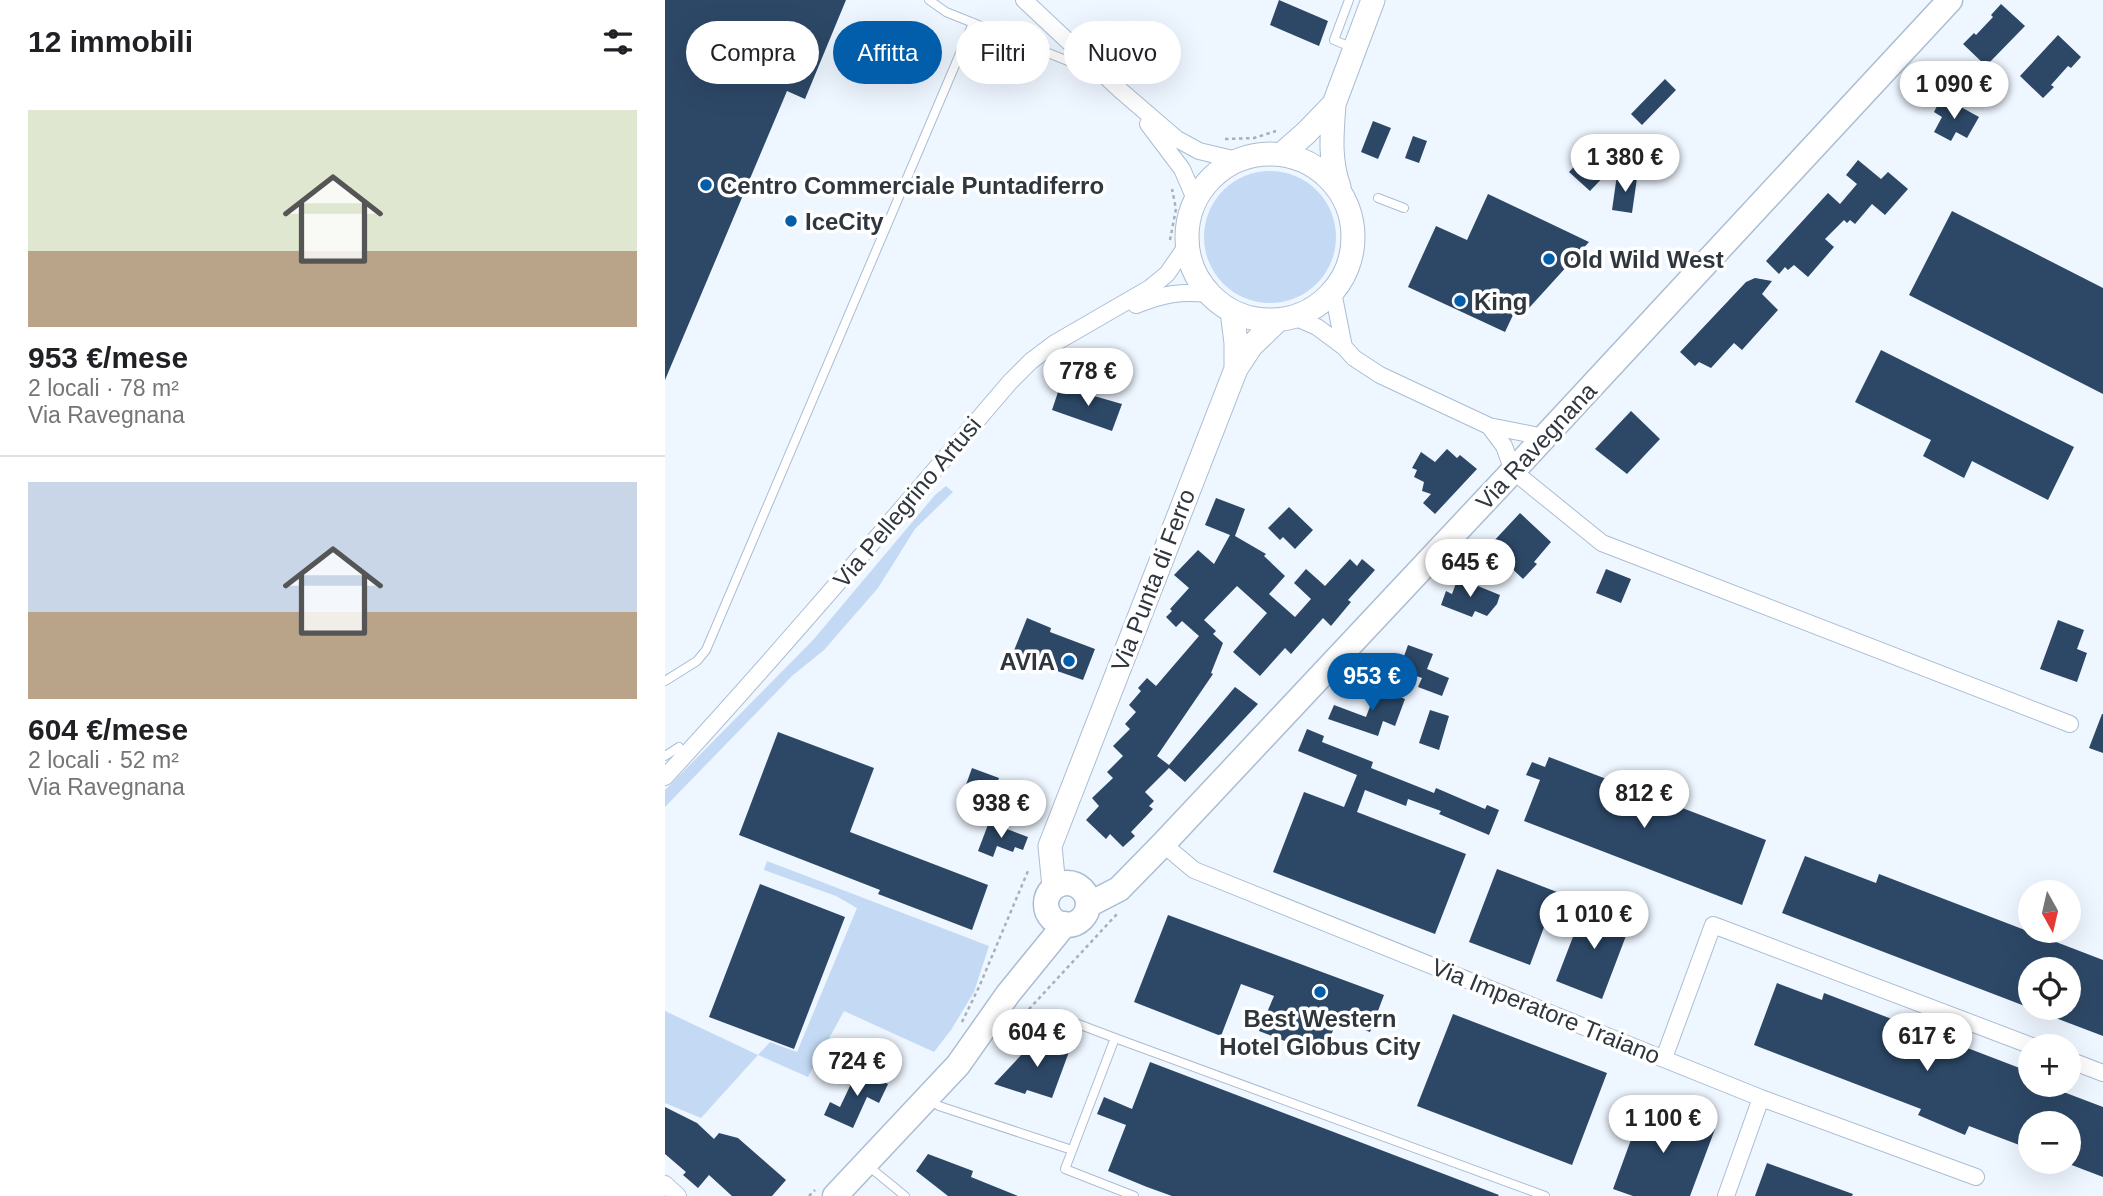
<!DOCTYPE html>
<html lang="it">
<head>
<meta charset="utf-8">
<style>
	:root { --surface:#fff; --page:#f6f6f6; --text:#202124; --muted:#757577; --line:#e0e0e0; --accent:#025eab }
	body { margin:0; font-family:Helvetica,sans-serif; background:var(--page); color:var(--text); height:100vh; display:flex; flex-direction:column; font-size:26px; white-space:nowrap }
	* { box-sizing:border-box; margin:0 }
	p { font-size:23px; color:var(--muted) }
	.icon { flex:none; width:38px; height:38px; fill:none; stroke:currentColor; stroke-width:2; stroke-linecap:round; stroke-linejoin:round }
	.map { position:relative; flex:1; overflow:hidden }
	.panel { display:flex; flex-direction:column; background:var(--surface); width:665px }
	.panel>* { flex:none }
	.banner { position:absolute; left:21px; top:21px; width:665px; height:63px; display:flex; gap:14px }
	.needle { width:46px; rotate:172deg }
	.fabs { position:absolute; left:1353px; top:880px; display:grid; gap:14px }
	.fabs a { display:grid; place-items:center; width:63px; height:63px; border-radius:50%; background:var(--surface); box-shadow:0 7px 28px #0002; font-size:35px }
	.price { position:absolute; translate:-50% -60px; padding:0 16px; border-radius:24px; background:#fff; color:#222; font-size:23px; line-height:46px; filter:drop-shadow(0 2px 4px #0008) }
	.price::after { content:''; position:absolute; left:50%; top:42px; width:21px; height:16px; margin-left:-10px; background:inherit; clip-path:polygon(0 0,100% 0,50% 100%) }
	.price.selected { background:var(--accent); color:#fff }
	ul { padding:0; list-style:none }
	li { display:grid; align-content:center; gap:14px; height:371px; padding:0 28px }
	li+li { border-top:2px solid var(--line) }
	li span { display:grid; place-items:center; height:217px; border-radius:0px; color:#555 }
	li>.icon { margin-inline-start:auto }
	span .icon { width:126px; height:126px; fill:#fffc; stroke-width:1 }
	li b { font-size:30px }
	h2 { display:flex; justify-content:space-between; align-items:center; height:84px; padding:0 28px; font-size:30px }
	.pill { padding:0 24px; border-radius:32px; background:var(--surface); box-shadow:0 7px 28px #0002; font-size:24px; line-height:63px }
	.pill.selected { background:var(--accent); color:#fff }
	main { display:flex; flex:1; min-height:0 }
	.map>svg:first-child { display:block }
	.green { fill:#c4daf4 }
	.building { fill:#2d4867 }
	.lines { fill:none; stroke-linecap:round; stroke-linejoin:round }
	.lane-casing { stroke:#abbdd2; stroke-width:10 }
	.street-casing { stroke:#abbdd2; stroke-width:18 }
	.secondary-casing { stroke:#abbdd2; stroke-width:25 }
	.primary-casing { stroke:#abbdd2; stroke-width:27 }
	.path { stroke:#a7afb8; stroke-width:2.5; stroke-dasharray:3.5 3.5; stroke-linecap:butt }
	.lane { stroke:#fff; stroke-width:8 }
	.street { stroke:#fff; stroke-width:16 }
	.secondary { stroke:#fff; stroke-width:23 }
	.primary { stroke:#fff; stroke-width:24 }
	.poi-dot { fill:#025eab; stroke:#fff; stroke-width:2.5 }
	.labels { text-anchor:middle; dominant-baseline:central; stroke-width:7; stroke-linejoin:round; paint-order:stroke }
	.poi-label { font-size:24px; font-weight:bold; fill:#2f363e; stroke:#fff; text-anchor:start }
	.street-label { font-size:24px; fill:#2f363e; stroke:#fff }
</style>
</head>
<body>
<main>
<section class="panel">
<h2>12 immobili<svg class="icon" aria-label="filters" viewBox="0 0 24 24"><path d="M4 7h16M4 17h16"/><circle cx="9" cy="7" r="2"/><circle cx="15" cy="17" r="2"/></svg></h2>
<ul>
<li><span style="background:linear-gradient(#dfe7d0 65%,#b9a48a 0)"><svg class="icon" aria-label="home" viewBox="0 0 24 24"><path d="M3 11l9-7 9 7M6 9v11h12V9"/></svg></span><div><b>953 €/mese</b><p>2 locali · 78 m²</p><p>Via Ravegnana</p></div></li>
<li><span style="background:linear-gradient(#c9d6e8 60%,#b9a48a 0)"><svg class="icon" aria-label="home" viewBox="0 0 24 24"><path d="M3 11l9-7 9 7M6 9v11h12V9"/></svg></span><div><b>604 €/mese</b><p>2 locali · 52 m²</p><p>Via Ravegnana</p></div></li>
</ul>
</section>
<div class="map">
<svg width="1438" height="1196" viewBox="0 0 1438 1196">
	<rect width="100%" height="100%" fill="#eef6ff"/>
	<path class="green" d="M539 237a66 66 0 1 1 132 0a66 66 0 1 1-132 0Z
		M281,486L288,492L250,529L213,588L159,650L127,676L0,807V790L148,640L270,495Z
		M102,861L324,946L309,992L286,1030L269,1052L179,1011L143,1077L93,1055L36,1118L0,1103V1011L93,1055L105,1042L132,1052L192,908L171,896L99,870Z"/>
	<path class="building" d="M0,0H181L140,99L122,91L0,380Z
		M614,0L663,21L654,46L605,25Z
		M1336,4L1360,26L1321,66L1298,44L1309,33L1311,35L1328,17L1326,15Z
		M1393,35L1416,57L1406,68L1403,66L1386,85L1389,87L1378,98L1355,76Z
		M1000,79L1011,90L977,125L966,114Z
		M1275,100L1283,105L1285,101L1314,117L1302,138L1291,132L1286,141L1269,132L1277,117L1269,112Z
		M708,121L726,128L713,159L696,152Z
		M748,136L762,141L754,163L740,158Z
		M924,151L945,170L925,191L904,172Z
		M1193,160L1216,179L1223,172L1243,189L1220,215L1207,204L1190,224L1185,220L1182,223L1179,220L1160,239L1169,247L1143,277L1129,265L1123,270L1120,267L1114,274L1101,261L1163,193L1175,204L1192,184L1181,175Z
		M952,175L972,178L967,213L947,210Z
		M823,194L924,242L855,318L848,315L840,332L743,287L771,226L802,240Z
		M1287,211L1438,288V394L1244,295Z
		M1090,278L1107,281L1097,294L1113,310L1077,350L1069,343L1046,368L1034,362L1030,366L1015,352L1081,282Z
		M1216,350L1409,447L1383,500L1307,461L1299,478L1258,456L1266,440L1190,402Z
		M401,388L457,404L447,431L387,410L393,392L399,393Z
		M966,411L995,439L962,474L930,449Z
		M782,449L792,458L795,455L812,469L770,514L758,503L766,494L757,491L759,482L749,477L752,470L747,468L756,452L770,462Z
		M551,498L580,509L570,536L601,554L599,556L620,576L604,594L630,617L646,599L629,583L641,569L660,586L685,559L692,566L697,559L710,570L683,600L686,602L666,626L658,618L626,654L620,648L595,676L568,652L602,613L572,586L539,620L551,631L548,634L558,643L546,673L548,674L492,756L504,765L570,687L593,704L520,782L504,768L480,792L489,801L484,806L488,809L466,832L470,836L458,847L445,834L441,839L421,820L434,806L427,798L448,778L442,772L458,756L448,746L465,729L460,724L471,712L464,705L476,691L473,688L482,678L491,686L534,636L517,621L511,627L501,617L507,611L505,609L524,588L509,575L533,550L549,564L565,535L540,525Z
		M624,507L648,530L630,549L618,537L615,540L603,528Z
		M855,513L886,542L869,562L872,564L858,579L841,563L835,569L812,559Z
		M941,569L966,579L956,603L931,593Z
		M793,578L835,595L832,604L822,616L810,611L807,617L776,605L781,591L787,594Z
		M362,618L386,628L385,632L430,649L418,680L372,664L371,668L346,658Z
		M1393,620L1419,630L1412,649L1422,653L1412,682L1375,669Z
		M743,645L768,654L762,669L784,678L777,696L753,687L757,678L734,670Z
		M712,688L740,699L730,726L718,721L713,736L663,719L669,705L701,717Z
		M765,710L784,716L774,750L754,743Z
		M1437,714H1438V753L1424,748Z
		M642,729L659,736L657,742L708,762L706,768L769,793L771,788L820,809L822,805L834,810L824,835L774,814L776,811L743,799L741,806L700,790L692,812L801,854L770,934L608,872L639,792L679,807L692,775L633,751Z
		M113,732L209,768L185,832L323,885L307,930L213,894L215,890L74,835Z
		M884,757L1101,840L1077,905L859,821L875,780L861,775L867,762L880,767Z
		M307,768L334,778L325,803L298,793Z
		M324,822L363,837L358,850L350,847L348,852L332,846L328,857L313,851Z
		M1140,856L1211,883L1214,874L1438,960V1036L1367,1009L1404,1008V970H1365V1008L1117,913Z
		M832,869L892,892L865,965L804,942Z
		M95,884L180,917L129,1049L44,1017Z
		M921,903L967,920L937,999L891,981Z
		M503,915L719,995L705,1032L672,1020L658,1056L594,1031L609,996L576,984L556,1036L469,1002Z
		M1112,983L1157,1000L1159,993L1365,1072V1085H1380L1438,1107V1177L1404,1164V1124H1365V1149L1304,1126L1300,1135L1253,1115L1256,1109L1089,1045Z
		M788,1014L942,1073L907,1165L752,1106Z
		M374,1036L405,1049L387,1098L362,1090L360,1094L329,1084Z
		M485,1062L834,1195L833,1196H507L482,1187L443,1171L461,1125L432,1114L439,1097L467,1109Z
		M193,1069L223,1084L214,1103L202,1097L188,1128L159,1115L165,1102L175,1107Z
		M979,1104L1050,1129L1025,1196H968L948,1189Z
		M0,1107L32,1123L49,1139L54,1133L73,1138L121,1180L107,1196H67L44,1175L33,1188L18,1175L21,1172L0,1154Z
		M263,1154L308,1171L306,1177L353,1196H283L251,1171Z
		M1102,1163L1188,1194L1187,1196H1090Z"/>
	<g class="lines">
		<defs>
			<path id="lane" d="M264,0L281,12L428,71
				M684,0L669,40L688,48
				M713,198L739,208
				M0,681L32,661L41,650L308,23
				M0,756L14,747
				M413,1024L450,1038
				M265,1100L274,1106L407,1150
				M202,1165L240,1196
				M469,1196L400,1169L450,1038L880,1196"/>
			<path id="street" d="M359,0L455,90L512,139L534,151L572,160
				M483,124L517,169L530,199
				M668,292L679,347
				M471,305C499,294 514,291 544,294
				M629,317L652,327L679,347L689,358L715,375L824,426L879,437
				M824,426L839,446L848,471L937,543L1405,724
				M0,777C119,648 231,515 345,382L366,361L390,343L485,288L502,274L522,245
				M498,844L529,870L1096,1098L1311,1177
				M999,1058L1048,925L1367,1046
				M1404,1060L1438,1073
				M0,1184L13,1196
				M1061,1196L1096,1098"/>
			<path id="secondary" d="M669,104C667,133 664,159 674,187
				M522 237a83 83 0 1 1 166 0a83 83 0 1 1-166 0Z
				M617,154L641,133L669,104L708,0
				M571,369L586,346L613,320
				M389,887L385,846L571,369V343L567,311"/>
			<path id="primary" d="M381 904a21 21 0 1 1 42 0a21 21 0 1 1-42 0Z
				M423,905L454,889L498,844L848,471L1285,0
				M170,1196L293,1065L343,994L400,924"/>
		</defs>
		<use href="#lane" class="lane-casing"/>
		<use href="#street" class="street-casing"/>
		<use href="#secondary" class="secondary-casing"/>
		<use href="#primary" class="primary-casing"/>
		<path class="path" d="M560,139L589,138L611,131
			M505,240L511,209L507,189
			M297,1022L314,987L363,871
			M340,1035L452,914
			M144,1196L150,1190"/>
		<use href="#lane" class="lane"/>
		<use href="#street" class="street"/>
		<use href="#secondary" class="secondary"/>
		<use href="#primary" class="primary"/>
	</g>
	<g class="poi-dot">
		<circle cx="41" cy="185" r="7"/>
		<circle cx="126" cy="221" r="7"/>
		<circle cx="884" cy="259" r="7"/>
		<circle cx="795" cy="301" r="7"/>
		<circle cx="404" cy="661" r="7"/>
		<circle cx="655" cy="992" r="7"/>
	</g>
	<g class="labels">
		<g class="poi-label">
			<text x="55" y="185">Centro Commerciale Puntadiferro</text>
			<text x="140" y="221">IceCity</text>
			<text x="898" y="259">Old Wild West</text>
			<text x="809" y="301">King</text>
			<text x="390" y="661" text-anchor="end">AVIA</text>
			<text x="655" y="1018" text-anchor="middle">Best Western<tspan x="655" dy="28">Hotel Globus City</tspan></text>
		</g>
		<g class="street-label">
			<text transform="translate(871 446) rotate(-47)">Via Ravegnana</text>
			<text transform="translate(242 502) rotate(-50)">Via Pellegrino Artusi</text>
			<text transform="translate(488 580) rotate(-69)">Via Punta di Ferro</text>
			<text transform="translate(881 1011) rotate(22)">Via Imperatore Traiano</text>
		</g>
	</g>
</svg>
<div class="fabs">
<a><svg class="needle" viewBox="-14 -14 28 28"><path d="M0-13l5 13h-10z" fill="#e53935"/><path d="M0 13l5-13h-10z" fill="#757577"/></svg></a>
<a><svg class="icon" aria-label="locate" viewBox="0 0 24 24"><circle cx="12" cy="12" r="6"/><path d="M12 2v4M12 18v4M2 12h4M18 12h4"/></svg></a>
<a>+</a>
<a>−</a>
</div>
<b class="price" style="left:1289px;top:121px">1 090 €</b>
<b class="price" style="left:960px;top:194px">1 380 €</b>
<b class="price" style="left:423px;top:408px">778 €</b>
<b class="price" style="left:805px;top:599px">645 €</b>
<b class="price selected" style="left:707px;top:713px">953 €</b>
<b class="price" style="left:979px;top:830px">812 €</b>
<b class="price" style="left:336px;top:840px">938 €</b>
<b class="price" style="left:929px;top:951px">1 010 €</b>
<b class="price" style="left:372px;top:1069px">604 €</b>
<b class="price" style="left:1262px;top:1073px">617 €</b>
<b class="price" style="left:192px;top:1098px">724 €</b>
<b class="price" style="left:998px;top:1155px">1 100 €</b>
<div class="banner">
<a class="pill">Compra</a>
<a class="pill selected">Affitta</a>
<a class="pill">Filtri</a>
<a class="pill">Nuovo</a>
</div>
</div>
</main>
</body>
</html>
